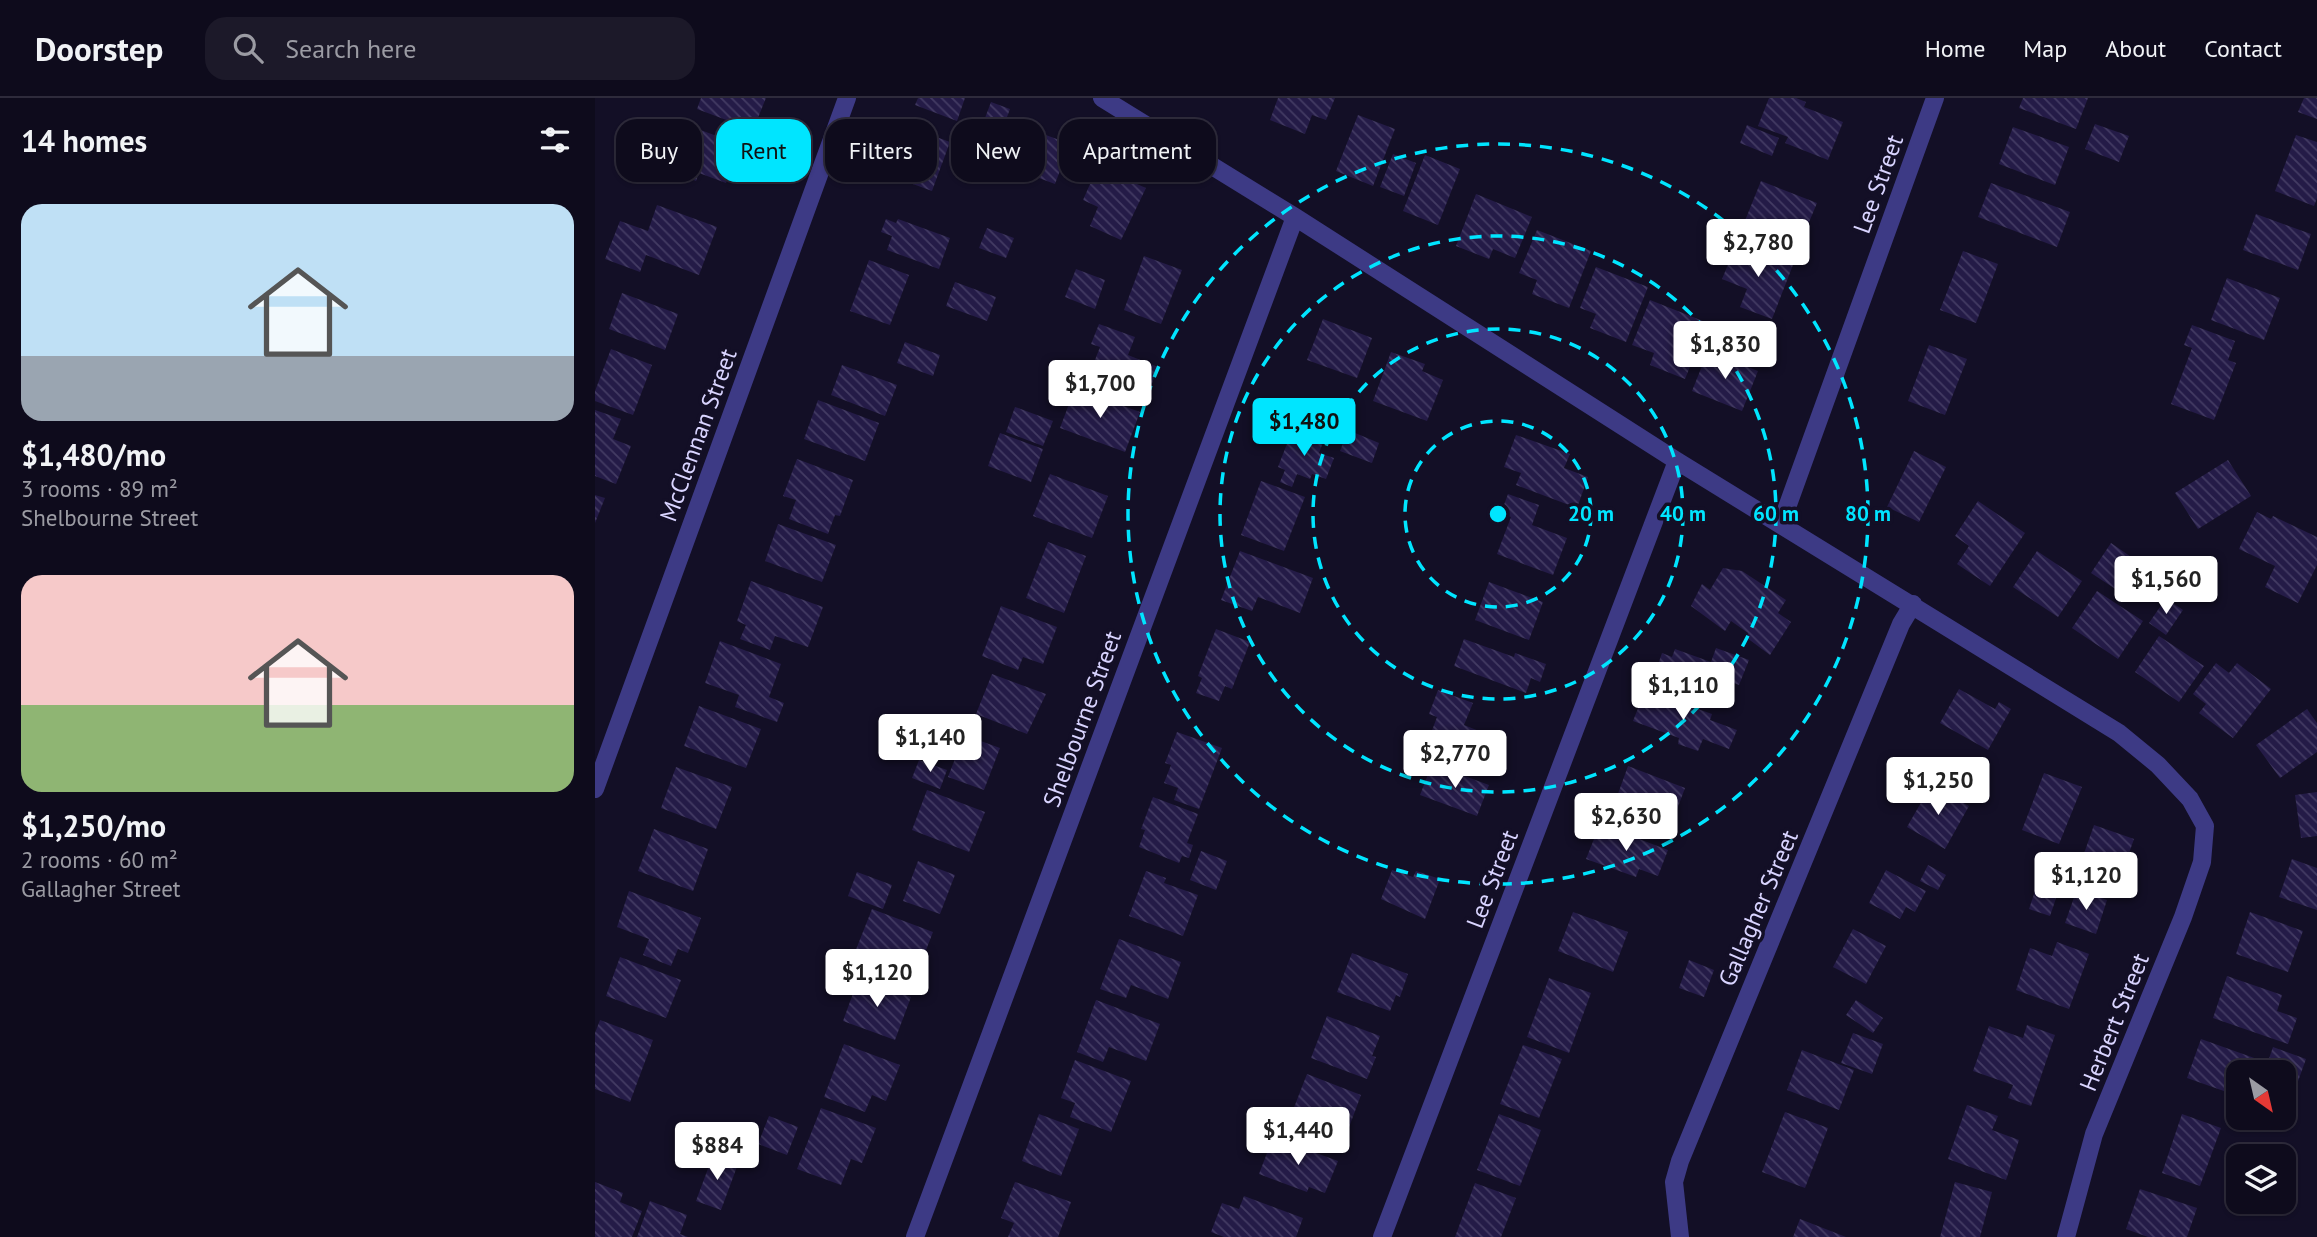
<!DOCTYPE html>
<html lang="en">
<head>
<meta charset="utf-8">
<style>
	:root { --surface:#0e0b1c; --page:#1c1929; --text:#f1f3f6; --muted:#9b9ba3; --line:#2e2b3b; --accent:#00e5ff }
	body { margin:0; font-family:"PT Sans",sans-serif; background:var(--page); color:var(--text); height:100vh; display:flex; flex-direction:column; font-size:26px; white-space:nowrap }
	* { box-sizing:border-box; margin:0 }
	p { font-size:23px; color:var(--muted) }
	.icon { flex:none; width:38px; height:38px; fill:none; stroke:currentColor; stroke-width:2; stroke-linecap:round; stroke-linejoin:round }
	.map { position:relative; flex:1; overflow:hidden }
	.panel { display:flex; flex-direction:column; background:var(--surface); width:595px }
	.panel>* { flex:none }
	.guide { position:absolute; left:21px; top:21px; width:665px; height:63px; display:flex; gap:14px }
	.needle { width:46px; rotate:146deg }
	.buttons { position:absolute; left:1631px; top:962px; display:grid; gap:14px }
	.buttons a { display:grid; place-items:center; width:70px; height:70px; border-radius:14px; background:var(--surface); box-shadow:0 2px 5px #0004,0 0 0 2px var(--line); font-size:35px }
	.price { position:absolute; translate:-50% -60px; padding:0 16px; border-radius:7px; background:#fff; color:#222; font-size:23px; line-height:46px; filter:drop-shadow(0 2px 4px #0008) }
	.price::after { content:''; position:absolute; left:50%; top:42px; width:21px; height:16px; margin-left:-10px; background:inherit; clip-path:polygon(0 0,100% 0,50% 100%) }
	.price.on { background:var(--accent); color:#111 }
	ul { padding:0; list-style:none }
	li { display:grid; align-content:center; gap:14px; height:371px; padding:0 21px }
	li span { display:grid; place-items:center; height:217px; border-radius:21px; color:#555 }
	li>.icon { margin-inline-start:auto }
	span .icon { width:126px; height:126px; fill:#fffc; stroke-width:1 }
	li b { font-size:30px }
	h2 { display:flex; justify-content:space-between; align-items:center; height:84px; padding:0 21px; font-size:30px }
	.tag { padding:0 24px; border-radius:21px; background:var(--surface); box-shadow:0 2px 5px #0004,0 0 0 2px var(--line); font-size:24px; line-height:63px }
	.tag.on { background:var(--accent); color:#111 }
	header { display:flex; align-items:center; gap:42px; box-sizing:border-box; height:98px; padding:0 35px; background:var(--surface); border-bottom:2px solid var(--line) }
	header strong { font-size:33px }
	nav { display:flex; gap:38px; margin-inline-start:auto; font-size:24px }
	.search { width:490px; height:63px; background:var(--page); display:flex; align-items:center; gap:18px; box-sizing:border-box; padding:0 24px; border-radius:21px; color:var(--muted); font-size:26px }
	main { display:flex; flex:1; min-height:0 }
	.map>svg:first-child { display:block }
	.building { fill:url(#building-back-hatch) }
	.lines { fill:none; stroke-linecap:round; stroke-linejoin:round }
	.minor { stroke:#3d3a85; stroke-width:18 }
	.ring { fill:none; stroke:#00e5ff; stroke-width:3.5; stroke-dasharray:12 9 }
	.labels { text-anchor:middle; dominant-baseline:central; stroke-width:7; stroke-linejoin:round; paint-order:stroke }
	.street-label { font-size:24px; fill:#d9d4ff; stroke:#130f26 }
	.centre { fill:#00e5ff; stroke:#130f26; stroke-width:3.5 }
	.ring-label { font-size:21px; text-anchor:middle; font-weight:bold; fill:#00e5ff; stroke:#130f26; stroke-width:7; stroke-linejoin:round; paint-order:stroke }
</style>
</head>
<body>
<header>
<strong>Doorstep</strong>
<div class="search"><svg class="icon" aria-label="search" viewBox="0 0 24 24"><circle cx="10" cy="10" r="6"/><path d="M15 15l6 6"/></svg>Search here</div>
<nav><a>Home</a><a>Map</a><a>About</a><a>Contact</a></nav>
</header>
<main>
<section class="panel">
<h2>14 homes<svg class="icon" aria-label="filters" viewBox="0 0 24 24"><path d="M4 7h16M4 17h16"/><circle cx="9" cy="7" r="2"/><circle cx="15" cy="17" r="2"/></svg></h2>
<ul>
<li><span style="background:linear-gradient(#bfe0f5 70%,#9aa5b1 0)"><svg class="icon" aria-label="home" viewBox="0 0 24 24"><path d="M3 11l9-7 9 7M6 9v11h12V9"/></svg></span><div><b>$1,480/mo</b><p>3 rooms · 89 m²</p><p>Shelbourne Street</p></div></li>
<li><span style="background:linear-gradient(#f6c9c9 60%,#8fb573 0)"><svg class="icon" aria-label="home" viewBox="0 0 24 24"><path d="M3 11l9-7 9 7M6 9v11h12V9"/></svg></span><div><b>$1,250/mo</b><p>2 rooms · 60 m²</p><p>Gallagher Street</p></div></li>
</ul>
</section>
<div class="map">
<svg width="1722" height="1139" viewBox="0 0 1722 1139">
	<defs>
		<pattern id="building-back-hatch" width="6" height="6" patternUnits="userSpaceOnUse" patternTransform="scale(1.75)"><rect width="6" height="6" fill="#241b47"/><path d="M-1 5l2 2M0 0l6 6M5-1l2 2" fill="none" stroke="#433b63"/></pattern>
	</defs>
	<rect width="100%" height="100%" fill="#130f26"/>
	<path class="building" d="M106,0H171L158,32L102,11Z
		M323,0H370L362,23L320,7Z
		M683,0H740L731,22L717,17L710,36L675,22Z
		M1174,0H1201L1211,4L1209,9L1248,24L1233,62L1190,45L1193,39L1163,28Z
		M1428,0H1493L1481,31L1424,10Z
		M1709,0H1722V21L1703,14Z
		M396,4L415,11L403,43L384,36Z
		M763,17L800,31L778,88L741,73Z
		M84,24L146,47L131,85L104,75L101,83L67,70Z
		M1500,26L1534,38L1524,64L1490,51Z
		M424,27L475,46L460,86L409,67Z
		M1152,27L1184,40L1177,58L1145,45Z
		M314,29L355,44L337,93L296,78Z
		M1418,29L1474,49L1460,87L1404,66Z
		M1701,37L1722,44V100L1719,108L1680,93Z
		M798,56L821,65L809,98L785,89Z
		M830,57L865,71L843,127L808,113Z
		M519,76L551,90L526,142L495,128L503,109L488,102L499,77L515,84Z
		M1166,83L1222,105L1207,141L1194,136L1187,152L1145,135Z
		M1396,85L1475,114L1462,149L1383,119Z
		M881,96L937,119L920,160L898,151L894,161L861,148Z
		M62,107L122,129L104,177L51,157L45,174L10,161L25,123L53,133Z
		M1661,116L1716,136L1703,172L1648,152Z
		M291,121L301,125L303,121L355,140L344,171L292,152L297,138L286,134Z
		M392,130L419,140L411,160L384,150Z
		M942,132L996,153L974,210L937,196L942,182L924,175Z
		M1142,145L1198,167L1177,221L1145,209L1152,191L1127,181Z
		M1368,153L1403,166L1381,225L1345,212Z
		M549,158L587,172L566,226L529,212Z
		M274,162L314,177L295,227L255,213Z
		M1001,169L1053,189L1031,244L995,230L1001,216L985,210Z
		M481,171L510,182L500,211L470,199Z
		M1632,180L1685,200L1669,242L1616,222Z
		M360,184L401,199L392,223L351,208Z
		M27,195L83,216L70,252L14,231Z
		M1055,202L1113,225L1090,281L1055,267L1059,255L1037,247Z
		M728,221L777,240L762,280L712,262Z
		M504,226L540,239L533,257L563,269L549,307L491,285L505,249L496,246Z
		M1597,227L1640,243L1633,262L1641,265L1619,322L1576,306L1597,250L1589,247Z
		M310,244L345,257L338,278L302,265Z
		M1334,247L1372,261L1350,317L1313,303Z
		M16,251L57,267L38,317L0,303V293Z
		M1113,253L1163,273L1147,313L1097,293Z
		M796,254L830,266L827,273L848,282L832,323L778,303Z
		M247,267L302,287L290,318L236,297Z
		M480,290L545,314L530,354L465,330Z
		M223,302L284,325L270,363L209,341Z
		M420,309L458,323L448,348L411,334Z
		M0,312L26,321L18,341L36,348L21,386L0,378Z
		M698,330L729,342L724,355L739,360L731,381L717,376L715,381L702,376L697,389L685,384L690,372L683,369Z
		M753,332L784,345L777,365L745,353Z
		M405,335L448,351L436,384L393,368Z
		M921,337L975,356L969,370L993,379L982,410L921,387L926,375L909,369Z
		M1319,353L1351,369L1324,424L1292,409Z
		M202,361L258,382L245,418L240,417L233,436L194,421L201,402L188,398Z
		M1633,362L1656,398L1603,431L1580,395Z
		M455,376L513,398L497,440L438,418Z
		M666,383L710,399L689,453L646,437Z
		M913,396L944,407L937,427L972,440L958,477L902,456L916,419L906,415Z
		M0,397L10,400L0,425Z
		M1383,403L1430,435L1395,488L1362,466L1374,448L1360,438Z
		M1662,414L1676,421L1678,418L1722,439V467L1703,505L1670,489L1680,468L1644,451Z
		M183,426L241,447L227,484L170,463Z
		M453,444L491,458L469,515L431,500Z
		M1516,445L1542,463L1522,492L1496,475Z
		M645,453L718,480L705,515L663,499L657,513L626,502Z
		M1442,453L1487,483L1463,519L1418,489Z
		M1128,470L1147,473L1191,502L1183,515L1196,524L1175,557L1152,540L1153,535L1136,523L1130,533L1096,508L1107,486L1115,492Z
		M156,483L228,509L213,549L180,538L175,552L145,541L151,527L142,523Z
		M894,484L948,504L934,542L880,522Z
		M1502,493L1548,523L1523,561L1477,530Z
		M1571,500L1588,512L1571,537L1554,525Z
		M406,508L462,529L448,566L428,559L423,572L387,558Z
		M621,531L655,544L637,591L630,588L624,603L601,595L607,580L603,578Z
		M1564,538L1609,568L1584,604L1540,574Z
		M869,541L919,559L920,555L951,566L945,584L936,580L931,595L859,568Z
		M125,543L186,566L174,599L189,605L182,624L140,609L144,597L110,585Z
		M1121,550L1154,562L1144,587L1133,583L1122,610L1065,589L1067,585L1058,581L1067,555L1077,559L1080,551L1116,564Z
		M1621,565L1634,575L1642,565L1676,591L1638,640L1604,615L1611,606L1598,596Z
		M397,576L451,596L432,636L381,616Z
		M1364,591L1400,611L1404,604L1416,611L1393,652L1345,625Z
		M843,592L878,605L869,627L899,639L885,675L829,654L842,619L834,616Z
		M1049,595L1060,599L1061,596L1117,616L1115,622L1142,632L1134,651L1108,641L1103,653L1083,646L1084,640L1038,623Z
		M104,608L166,631L151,670L89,648Z
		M1712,611L1722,625V654L1685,680L1661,647Z
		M582,634L627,650L604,711L579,702L583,690L569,685L576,667L570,665Z
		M369,637L405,650L389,692L353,679Z
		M324,662L352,672L345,691L317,680Z
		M837,666L894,687L882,718L825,697Z
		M1033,668L1090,690L1077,725L1067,722L1062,737L1031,726L1037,710L1020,704Z
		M81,669L137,689L121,731L66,710Z
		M1449,675L1487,689L1464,746L1427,732Z
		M1336,687L1374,708L1350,751L1312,729Z
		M332,692L390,714L374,754L317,732Z
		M1722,694V738L1706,740L1700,697Z
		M558,699L603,716L592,745L598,747L594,760L587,758L584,765L544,749L550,732L546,731Z
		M1499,727L1539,741L1519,798L1479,784Z
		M1010,728L1073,752L1063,778L1044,771L1041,779L991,761L1003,731L1008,733Z
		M59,731L113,751L98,793L43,773Z
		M606,753L632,763L621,792L595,782Z
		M1697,761L1722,770V812L1684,799Z
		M323,763L360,777L345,816L308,803Z
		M1333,767L1351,777L1343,792L1325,783Z
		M1448,769L1469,777L1455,818L1434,811Z
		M797,772L818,779L821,773L845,781L830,821L786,801Z
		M1291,772L1331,793L1320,814L1311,809L1305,821L1274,805Z
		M551,773L571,780L569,785L603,797L588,838L534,818Z
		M262,774L297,787L288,811L253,798Z
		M1482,791L1512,802L1501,836L1470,825Z
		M34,793L106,820L93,855L83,851L76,868L48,857L54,841L22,829Z
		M277,811L338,834L321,878L260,854Z
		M978,814L1033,834L1018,874L963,853Z
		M1655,814L1708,833L1693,874L1641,856Z
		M1258,831L1291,848L1271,886L1238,869Z
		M524,841L586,864L573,901L536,887L531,900L505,891Z
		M1462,844L1494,856L1474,911L1421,892L1435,850L1457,858Z
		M757,855L813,876L805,899L801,897L795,913L742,894Z
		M25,859L86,882L71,920L11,898Z
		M1094,862L1119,872L1109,899L1084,890Z
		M1632,878L1687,897L1682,913L1702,920L1693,946L1618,920Z
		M264,879L316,899L300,942L248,923Z
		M954,880L996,895L974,955L932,939Z
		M501,902L565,926L551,963L514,949L508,964L482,954Z
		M1261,902L1288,920L1278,935L1251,917Z
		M732,918L785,938L777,958L781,959L772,981L716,960Z
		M5,922L58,942L35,1004L0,991V935Z
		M1432,927L1460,937L1436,1008L1413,1000L1418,987L1378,973L1394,928L1428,940Z
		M1258,935L1288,946L1277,976L1246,965Z
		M1606,941L1662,961L1657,975H1643V998L1592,980Z
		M249,946L305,967L291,1003L277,997L270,1014L229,999Z
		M928,947L967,961L944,1020L905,1006Z
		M1678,949L1711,961L1701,989L1689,984V975H1669Z
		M1207,952L1259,972L1244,1012L1192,992Z
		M480,962L536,983L516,1034L475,1019L480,1005L466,1000Z
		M712,976L766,997L753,1032L698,1012Z
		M1372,1007L1403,1018L1397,1032L1424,1042L1411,1082L1353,1061Z
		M226,1010L281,1030L267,1065L256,1061L246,1087L202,1071Z
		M1190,1014L1233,1030L1210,1090L1167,1074Z
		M444,1016L484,1031L466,1078L427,1063Z
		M904,1016L946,1032L925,1088L882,1072Z
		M1587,1016L1626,1030L1605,1088L1567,1075Z
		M174,1018L203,1029L192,1057L163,1046Z
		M678,1039L743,1063L730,1095L714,1089L712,1094L664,1076Z
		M118,1057L143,1066L126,1112L101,1103Z
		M0,1084L28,1095L25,1104L47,1113L37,1139H0Z
		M420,1084L476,1104L463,1139H413L419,1125L406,1120Z
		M1360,1084L1397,1094L1385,1139H1345Z
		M880,1085L921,1100L906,1139H860Z
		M1545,1091L1602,1110L1592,1139H1553L1531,1131Z
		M649,1098L708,1120L701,1139H629L616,1134L627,1105L644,1111Z
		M55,1103L92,1117L85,1136L93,1139H42Z
		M1205,1121L1251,1139H1198Z"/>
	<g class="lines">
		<path class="minor" d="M507,0L700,119L1082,363L1524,635L1563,667L1595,701L1610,728L1607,764L1588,819L1499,1036L1471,1139
			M1186,426L1340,0
			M0,691L252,0
			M320,1139L700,119
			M787,1139L1082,363
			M1085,1139L1079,1084L1085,1063L1306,526L1318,506"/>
	</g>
	<g class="ring">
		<circle cx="903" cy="416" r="93"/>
		<circle cx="903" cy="416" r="185"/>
		<circle cx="903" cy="416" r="278"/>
		<circle cx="903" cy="416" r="370"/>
	</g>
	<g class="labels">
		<g class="street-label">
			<text transform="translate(1283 86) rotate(-70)">Lee Street</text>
			<text transform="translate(103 337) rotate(-70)">McClennan Street</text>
			<text transform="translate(487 621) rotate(-70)">Shelbourne Street</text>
			<text transform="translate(897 781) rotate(-69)">Lee Street</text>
			<text transform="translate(1163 810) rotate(-67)">Gallagher Street</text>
			<text transform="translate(1519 924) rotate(-68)">Herbert Street</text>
		</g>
	</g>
	<circle cx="903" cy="416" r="10" class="centre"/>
	<g class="ring-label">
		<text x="996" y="423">20 m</text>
		<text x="1088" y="423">40 m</text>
		<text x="1181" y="423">60 m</text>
		<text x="1273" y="423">80 m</text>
	</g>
</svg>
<div class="buttons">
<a><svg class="needle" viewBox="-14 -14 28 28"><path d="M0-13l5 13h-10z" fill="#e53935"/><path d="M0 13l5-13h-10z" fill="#9b9ba3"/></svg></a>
<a><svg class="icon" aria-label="layers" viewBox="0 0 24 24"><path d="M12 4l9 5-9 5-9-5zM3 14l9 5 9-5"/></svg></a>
</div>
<b class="price" style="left:1163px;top:181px">$2,780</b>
<b class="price" style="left:1130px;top:283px">$1,830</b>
<b class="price" style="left:505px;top:322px">$1,700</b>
<b class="price on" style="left:709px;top:360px">$1,480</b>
<b class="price" style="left:1571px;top:518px">$1,560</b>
<b class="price" style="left:1088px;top:624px">$1,110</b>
<b class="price" style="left:335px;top:676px">$1,140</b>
<b class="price" style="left:860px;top:692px">$2,770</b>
<b class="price" style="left:1343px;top:719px">$1,250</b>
<b class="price" style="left:1031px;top:755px">$2,630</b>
<b class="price" style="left:1491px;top:814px">$1,120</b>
<b class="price" style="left:282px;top:911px">$1,120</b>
<b class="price" style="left:703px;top:1069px">$1,440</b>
<b class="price" style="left:122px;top:1084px">$884</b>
<div class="guide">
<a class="tag">Buy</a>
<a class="tag on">Rent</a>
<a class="tag">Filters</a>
<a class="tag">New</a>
<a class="tag">Apartment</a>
</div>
</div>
</main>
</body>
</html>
